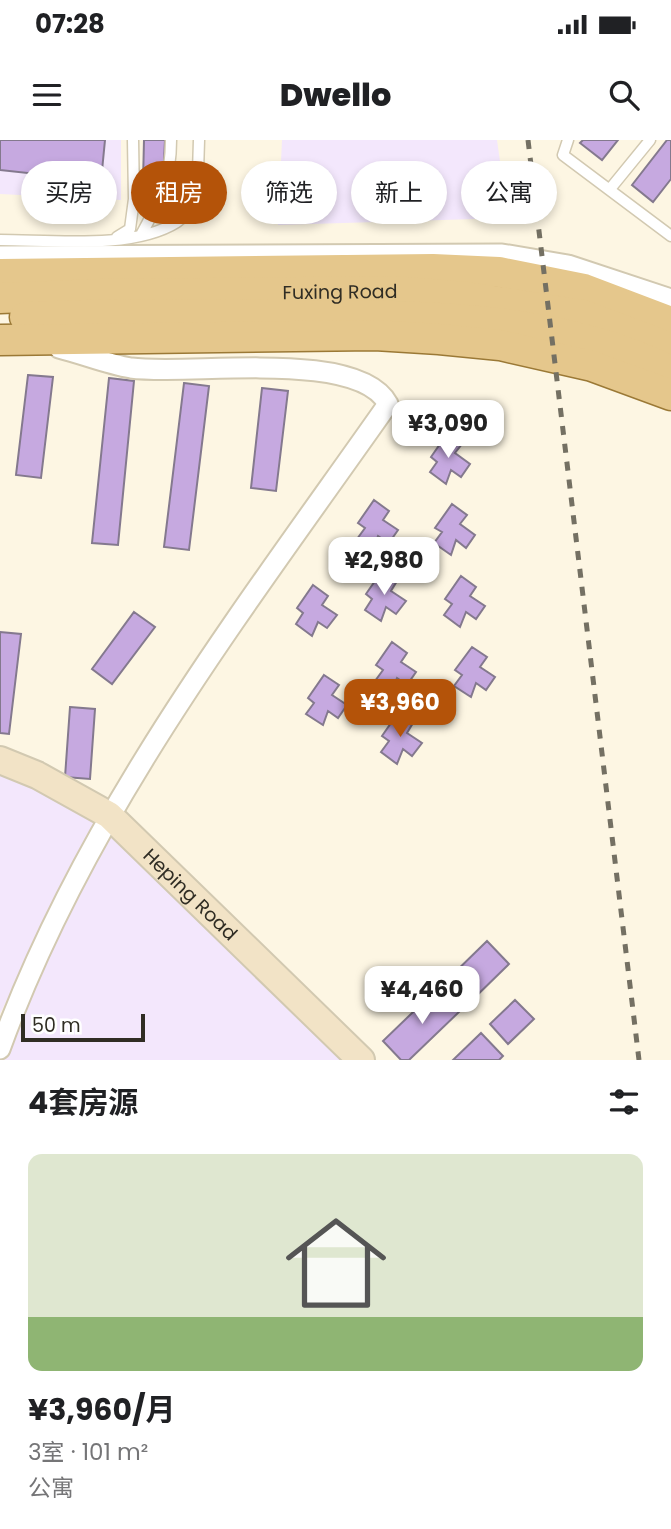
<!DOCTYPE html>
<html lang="zh">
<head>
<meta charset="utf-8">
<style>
	:root { --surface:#fff; --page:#f6f6f6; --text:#202124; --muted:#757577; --accent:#b45309 }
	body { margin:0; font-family:Poppins,"Noto Sans SC",sans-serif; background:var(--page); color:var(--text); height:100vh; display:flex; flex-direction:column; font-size:26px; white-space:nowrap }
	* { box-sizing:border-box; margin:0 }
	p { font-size:23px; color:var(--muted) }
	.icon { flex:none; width:38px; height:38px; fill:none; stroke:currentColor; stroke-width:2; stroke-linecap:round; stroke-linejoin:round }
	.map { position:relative; height:920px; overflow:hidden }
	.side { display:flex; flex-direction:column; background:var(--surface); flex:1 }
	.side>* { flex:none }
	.hud { position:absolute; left:21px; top:21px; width:630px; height:63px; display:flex; gap:14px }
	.scale { position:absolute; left:21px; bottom:18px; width:124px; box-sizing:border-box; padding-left:7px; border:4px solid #302d24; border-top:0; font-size:19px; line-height:24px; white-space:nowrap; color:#302d24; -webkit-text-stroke:5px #fff; paint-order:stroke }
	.price { position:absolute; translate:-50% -60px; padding:0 16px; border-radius:14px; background:#fff; color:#222; font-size:23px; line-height:46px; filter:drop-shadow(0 2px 4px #0008) }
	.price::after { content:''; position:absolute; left:50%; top:42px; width:21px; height:16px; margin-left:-10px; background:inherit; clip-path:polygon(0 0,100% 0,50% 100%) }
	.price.current { background:var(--accent); color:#fff }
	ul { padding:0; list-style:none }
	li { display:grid; align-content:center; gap:14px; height:371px; padding:0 28px }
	li span { display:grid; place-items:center; height:217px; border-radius:14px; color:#555 }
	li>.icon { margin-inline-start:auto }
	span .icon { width:126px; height:126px; fill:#fffc; stroke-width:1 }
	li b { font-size:30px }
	h2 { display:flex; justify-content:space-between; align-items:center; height:84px; padding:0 28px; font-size:30px }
	.chip { padding:0 24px; border-radius:32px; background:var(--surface); box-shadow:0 4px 10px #0003; font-size:24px; line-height:63px }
	.chip.current { background:var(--accent); color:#fff }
	.status { display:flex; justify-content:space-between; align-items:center; height:49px; padding:0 35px; background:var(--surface); direction:ltr }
	.status svg { height:19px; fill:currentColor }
	header { display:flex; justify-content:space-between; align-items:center; height:91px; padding:0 28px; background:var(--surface); font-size:32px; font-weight:800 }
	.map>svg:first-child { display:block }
	.commercial { fill:#f3e7fc }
	.building { fill:#c6a9e0; stroke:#84798e; stroke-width:2 }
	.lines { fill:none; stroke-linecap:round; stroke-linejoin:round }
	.lane-casing { stroke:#d2c9b1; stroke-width:13 }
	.street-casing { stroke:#d2c9b1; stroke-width:23 }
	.secondary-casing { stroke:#d2c9b1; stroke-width:30 }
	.primary-casing { stroke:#9b7936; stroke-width:33 }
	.lane { stroke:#fff; stroke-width:10 }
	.street { stroke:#fff; stroke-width:19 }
	.secondary { stroke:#f2e3c6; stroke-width:26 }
	.primary { stroke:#e5c78c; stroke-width:30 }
	.rail { stroke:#747063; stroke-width:5; stroke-dasharray:9 9; stroke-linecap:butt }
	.labels { text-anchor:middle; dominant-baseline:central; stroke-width:7; stroke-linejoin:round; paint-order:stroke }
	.street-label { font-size:19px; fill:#302d24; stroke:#fff }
</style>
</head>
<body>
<div class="status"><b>07:28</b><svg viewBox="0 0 49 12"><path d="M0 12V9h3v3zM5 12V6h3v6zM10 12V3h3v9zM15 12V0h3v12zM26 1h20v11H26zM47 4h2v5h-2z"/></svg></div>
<header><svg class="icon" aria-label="menu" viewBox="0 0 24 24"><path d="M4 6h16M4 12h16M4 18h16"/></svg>Dwello<svg class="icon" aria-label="search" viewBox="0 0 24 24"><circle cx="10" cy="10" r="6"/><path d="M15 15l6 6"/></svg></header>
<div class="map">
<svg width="671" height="920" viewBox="0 0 671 920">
	<rect width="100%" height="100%" fill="#fdf6e3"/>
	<path class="commercial" d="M0,0H121V60L0,54Z
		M282,0H497L508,78L278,85Z
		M0,624L98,675L0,874Z
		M113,689L349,920H4L31,847Z"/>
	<path class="building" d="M0,0H105L101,41L0,30Z
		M144,0H165L163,43L155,50L143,42Z
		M583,0H618L602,20L580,3Z
		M667,0H671V39L653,62L632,45Z
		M28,235L53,237L41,338L16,335Z
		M109,238L134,241L118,405L92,403Z
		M184,243L209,246L189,410L164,407Z
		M262,248L288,251L276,351L251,348Z
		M447,294L462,304L455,313L470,324L461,337L451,330L446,344L430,332L437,322L431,317Z
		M374,360L389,371L383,380L398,390L389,403L378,396L373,411L357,399L365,388L358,383Z
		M452,364L467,375L460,384L475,395L466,408L456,400L451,415L434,403L442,392L435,388Z
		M382,431L397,441L391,451L406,461L396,474L386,467L381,481L365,470L372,459L366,454Z
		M461,436L476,447L470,456L485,466L476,479L466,472L460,487L444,475L452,464L445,459Z
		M313,445L328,456L322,465L337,475L327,488L318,482L312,496L296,484L303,473L297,468Z
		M134,472L155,487L112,544L92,529Z
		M0,492L21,494L9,594L0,593Z
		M392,502L407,513L401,522L416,532L407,545L397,538L391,553L375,541L383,530L376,525Z
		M472,507L487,517L480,527L495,537L486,550L476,543L471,557L454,546L462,535L455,530Z
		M324,535L339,545L332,555L347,565L338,578L328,571L323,585L306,574L314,563L308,558Z
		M70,567L95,569L90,639L65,637Z
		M398,573L413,583L407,593L422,603L412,616L403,609L397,624L381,612L389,601L382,596Z
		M487,801L509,824L466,866L444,843Z
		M438,848L460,871L409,920H401L383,901Z
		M515,860L534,879L508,904L490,884Z
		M481,893L503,916L499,920H453Z"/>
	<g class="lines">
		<defs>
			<path id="lane" d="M568,0L563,15L671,96
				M610,49L650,0
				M141,95C160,60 171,41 171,0
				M117,97L130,89L134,59L133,0
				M0,100C50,100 133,110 177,82C184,77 191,70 197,64L199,0"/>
			<path id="street" d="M0,116L502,114L568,125L671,159
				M0,909C86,672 244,469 388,264C358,208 189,236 131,228C107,224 83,214 59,208"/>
			<g id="secondary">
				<path id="s1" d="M0,620L37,635L109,675L361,920"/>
			</g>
			<g id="primary">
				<path d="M0,134L433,129L499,132L584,149L671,182"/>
				<path id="s2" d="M0,158L97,154L394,151L467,157L584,175L671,208"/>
				<path d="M25,177C106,173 188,174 269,175C399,175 553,171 671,231"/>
				<path d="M0,200L375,195L439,199L500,205L592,226L671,255"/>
			</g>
		</defs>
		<use href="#lane" class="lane-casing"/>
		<use href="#street" class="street-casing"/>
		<use href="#secondary" class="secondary-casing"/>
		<use href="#primary" class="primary-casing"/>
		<use href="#lane" class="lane"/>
		<use href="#street" class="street"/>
		<use href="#secondary" class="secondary"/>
		<use href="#primary" class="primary"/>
		<path class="rail" d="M528,0L639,920"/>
	</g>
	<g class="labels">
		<g class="street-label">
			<text stroke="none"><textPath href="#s2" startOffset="340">Fuxing Road</textPath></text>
			<text stroke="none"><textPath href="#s1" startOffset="236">Heping Road</textPath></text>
		</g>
	</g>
</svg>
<div class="scale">50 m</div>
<b class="price" style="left:448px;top:320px">¥3,090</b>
<b class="price" style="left:384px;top:457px">¥2,980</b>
<b class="price current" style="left:400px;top:599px">¥3,960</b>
<b class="price" style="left:422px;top:886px">¥4,460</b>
<div class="hud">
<a class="chip">买房</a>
<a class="chip current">租房</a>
<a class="chip">筛选</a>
<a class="chip">新上</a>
<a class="chip">公寓</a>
</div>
</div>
<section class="side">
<h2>4套房源<svg class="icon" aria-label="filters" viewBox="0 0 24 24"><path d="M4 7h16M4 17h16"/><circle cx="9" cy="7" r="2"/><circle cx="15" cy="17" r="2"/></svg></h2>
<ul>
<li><span style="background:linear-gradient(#dfe7d0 75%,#8fb573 0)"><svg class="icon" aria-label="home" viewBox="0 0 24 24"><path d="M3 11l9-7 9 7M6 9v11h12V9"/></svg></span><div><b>¥3,960/月</b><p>3室 · 101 m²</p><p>公寓</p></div></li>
</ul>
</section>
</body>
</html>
